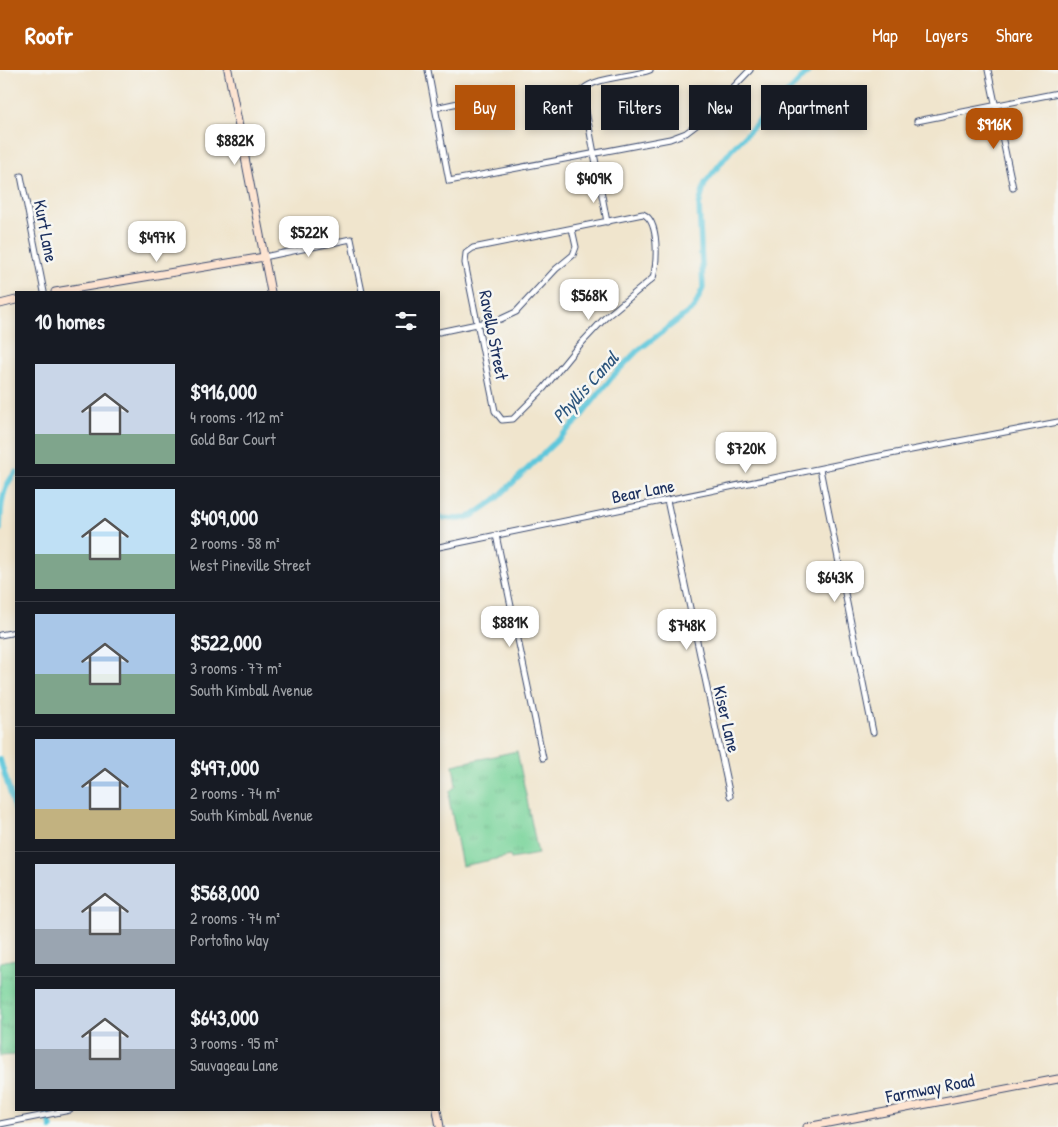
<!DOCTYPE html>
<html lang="en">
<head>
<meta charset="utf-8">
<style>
	:root { --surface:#171b24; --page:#20242c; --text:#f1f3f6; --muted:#9ea1a6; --line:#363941; --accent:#b45309 }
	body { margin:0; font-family:"Patrick Hand",sans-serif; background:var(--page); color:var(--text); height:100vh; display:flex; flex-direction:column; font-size:19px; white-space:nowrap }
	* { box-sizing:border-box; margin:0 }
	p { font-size:16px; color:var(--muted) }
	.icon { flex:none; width:28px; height:28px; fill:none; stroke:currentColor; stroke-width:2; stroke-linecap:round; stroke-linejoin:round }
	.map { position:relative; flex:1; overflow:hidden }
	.panel { position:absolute; left:15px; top:221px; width:425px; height:820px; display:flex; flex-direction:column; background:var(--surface); border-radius:0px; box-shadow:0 2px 8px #0003 }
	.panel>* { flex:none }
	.banner { position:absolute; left:455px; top:15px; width:475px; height:45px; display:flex; gap:10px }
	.price { position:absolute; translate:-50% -42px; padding:0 11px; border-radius:10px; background:#fff; color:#222; font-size:16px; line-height:32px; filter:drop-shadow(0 1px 2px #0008) }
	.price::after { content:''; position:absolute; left:50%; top:30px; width:15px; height:11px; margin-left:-8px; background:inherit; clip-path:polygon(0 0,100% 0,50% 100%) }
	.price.current { background:var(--accent); color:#fff }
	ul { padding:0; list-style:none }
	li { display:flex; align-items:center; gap:15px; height:125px; padding:0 20px }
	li+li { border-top:1px solid var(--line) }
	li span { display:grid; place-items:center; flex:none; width:140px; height:100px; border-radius:0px; color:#555 }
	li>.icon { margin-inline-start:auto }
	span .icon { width:60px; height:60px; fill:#fffc; stroke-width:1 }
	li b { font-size:21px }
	h2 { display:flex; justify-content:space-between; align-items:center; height:60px; padding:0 20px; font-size:21px }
	.chip { padding:0 18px; border-radius:0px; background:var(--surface); box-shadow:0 2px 8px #0003; font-size:18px; line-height:45px }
	.chip.current { background:var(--accent); color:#fff }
	header { display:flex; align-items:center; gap:30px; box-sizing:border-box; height:70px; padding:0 25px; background:var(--accent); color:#fff }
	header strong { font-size:24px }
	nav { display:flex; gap:28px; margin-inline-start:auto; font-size:18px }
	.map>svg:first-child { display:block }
	.grass { fill:url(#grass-tufts); stroke:#4a827c }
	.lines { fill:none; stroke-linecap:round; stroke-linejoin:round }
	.canal { stroke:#5fc7db; stroke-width:5.5 }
	.street-casing { stroke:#3b4a6f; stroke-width:7 }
	.secondary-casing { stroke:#3b4a6f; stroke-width:9 }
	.street { stroke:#fff; stroke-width:5 }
	.secondary { stroke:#fde4d1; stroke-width:7 }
	.labels { text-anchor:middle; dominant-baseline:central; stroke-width:5; stroke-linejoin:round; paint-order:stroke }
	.street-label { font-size:18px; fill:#1b2f5e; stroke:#f6f6f2 }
	.water-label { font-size:19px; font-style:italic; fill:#2c557d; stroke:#f6f6f2 }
</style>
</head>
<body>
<header>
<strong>Roofr</strong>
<nav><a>Map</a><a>Layers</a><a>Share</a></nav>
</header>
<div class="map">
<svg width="1058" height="1057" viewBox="0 0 1058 1057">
	<defs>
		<pattern id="grass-tufts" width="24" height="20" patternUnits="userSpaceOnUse" patternTransform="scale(1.25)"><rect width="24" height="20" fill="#7ad49b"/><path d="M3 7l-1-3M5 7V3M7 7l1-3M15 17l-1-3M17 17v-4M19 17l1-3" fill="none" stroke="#69b688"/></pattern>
	</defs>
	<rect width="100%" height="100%" fill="#f6f6f2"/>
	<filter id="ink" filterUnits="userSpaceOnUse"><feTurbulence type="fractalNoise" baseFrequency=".02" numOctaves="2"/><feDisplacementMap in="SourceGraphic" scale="10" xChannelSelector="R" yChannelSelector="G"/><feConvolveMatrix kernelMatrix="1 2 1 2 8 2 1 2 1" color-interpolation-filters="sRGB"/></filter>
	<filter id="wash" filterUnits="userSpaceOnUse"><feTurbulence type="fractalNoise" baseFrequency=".0096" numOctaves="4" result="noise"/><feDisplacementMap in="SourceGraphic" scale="20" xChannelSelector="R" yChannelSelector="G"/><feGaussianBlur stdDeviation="1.12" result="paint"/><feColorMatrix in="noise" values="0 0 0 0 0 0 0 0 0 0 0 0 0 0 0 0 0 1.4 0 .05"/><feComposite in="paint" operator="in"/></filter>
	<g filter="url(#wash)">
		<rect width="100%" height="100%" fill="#f0e5cd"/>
		<path class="grass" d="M517,681L538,784L511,789L510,786L462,796L449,729L450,721L456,716L453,695Z
			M16,889V985L0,986V892Z"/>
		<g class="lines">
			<path class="canal" d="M439,448L460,449L472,446L495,430L578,350L613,306L637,281L694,238L703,218L699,135L705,113L732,79L810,0
				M0,459C1,438 1,418 16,402
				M0,689L16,742
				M46,1040L51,1057"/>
		</g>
	</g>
	<g filter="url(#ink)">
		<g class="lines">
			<defs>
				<path id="street" d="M428,0L449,111L670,69L686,63L698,54L750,0
					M988,0L1013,118
					M435,38L500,24
					M917,51L1058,23
					M21,106L44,222
					M643,144C660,151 657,193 653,208L605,248L575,280L544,318L513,349L502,350L495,341L465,193L466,183L473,178Z
					M607,152L582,20C596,7 631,7 650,0
					M264,187L351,169L362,222
					M439,262L501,249L516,242L556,199L573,185L576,177L572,159
					M820,399L873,662
					M667,430L730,726
					M496,465L543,688
					M439,477L880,386L1058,352
					M0,565L16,562
					M0,1054L70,1040"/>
				<path id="secondary" d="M228,0L271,222
					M55,222L264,187
					M0,234L16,230
					M437,1040L440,1057
					M807,1057L1058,1009"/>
			</defs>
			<use href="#street" class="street-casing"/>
			<use href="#secondary" class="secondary-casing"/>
			<use href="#street" class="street"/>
			<use href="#secondary" class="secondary"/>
		</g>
	</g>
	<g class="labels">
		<g class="street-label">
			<text transform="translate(46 161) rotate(79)">Kurt Lane</text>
			<text transform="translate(494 265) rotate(79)">Ravello Street</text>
			<text transform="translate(643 421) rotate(-11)">Bear Lane</text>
			<text transform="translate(727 649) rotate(77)">Kiser Lane</text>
			<text transform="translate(930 1018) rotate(-11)">Farmway Road</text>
		</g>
		<g class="water-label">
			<text transform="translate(585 317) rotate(-48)">Phyllis Canal</text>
		</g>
	</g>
</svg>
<b class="price current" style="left:994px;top:80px">$916K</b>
<b class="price" style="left:235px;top:96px">$882K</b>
<b class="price" style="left:594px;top:134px">$409K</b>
<b class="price" style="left:309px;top:188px">$522K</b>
<b class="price" style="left:157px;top:193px">$497K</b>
<b class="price" style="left:589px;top:251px">$568K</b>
<b class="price" style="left:746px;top:404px">$720K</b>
<b class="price" style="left:835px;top:533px">$643K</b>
<b class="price" style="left:510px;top:578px">$881K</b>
<b class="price" style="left:687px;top:581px">$748K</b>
<div class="banner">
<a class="chip current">Buy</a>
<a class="chip">Rent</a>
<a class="chip">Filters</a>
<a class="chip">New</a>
<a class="chip">Apartment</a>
</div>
<section class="panel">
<h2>10 homes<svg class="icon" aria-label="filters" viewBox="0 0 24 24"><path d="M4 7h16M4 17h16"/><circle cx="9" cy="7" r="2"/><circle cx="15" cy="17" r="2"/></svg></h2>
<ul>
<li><span style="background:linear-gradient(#c9d6e8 70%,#7fa58c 0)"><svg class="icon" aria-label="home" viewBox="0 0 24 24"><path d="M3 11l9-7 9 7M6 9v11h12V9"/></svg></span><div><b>$916,000</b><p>4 rooms · 112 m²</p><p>Gold Bar Court</p></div></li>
<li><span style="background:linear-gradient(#bfe0f5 65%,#7fa58c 0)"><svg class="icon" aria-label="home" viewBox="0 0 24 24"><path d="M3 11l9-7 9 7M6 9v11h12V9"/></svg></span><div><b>$409,000</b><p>2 rooms · 58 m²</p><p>West Pineville Street</p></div></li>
<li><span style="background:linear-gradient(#a9c7e8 60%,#7fa58c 0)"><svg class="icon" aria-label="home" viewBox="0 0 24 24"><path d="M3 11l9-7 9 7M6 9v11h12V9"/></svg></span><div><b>$522,000</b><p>3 rooms · 77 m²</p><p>South Kimball Avenue</p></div></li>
<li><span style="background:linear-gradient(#a9c7e8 70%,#c2b280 0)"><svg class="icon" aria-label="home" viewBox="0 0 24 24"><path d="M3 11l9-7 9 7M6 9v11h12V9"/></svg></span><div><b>$497,000</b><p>2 rooms · 74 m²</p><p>South Kimball Avenue</p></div></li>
<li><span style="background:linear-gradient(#c9d6e8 65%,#9aa5b1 0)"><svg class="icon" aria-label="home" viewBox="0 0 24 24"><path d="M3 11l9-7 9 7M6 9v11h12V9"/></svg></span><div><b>$568,000</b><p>2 rooms · 74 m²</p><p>Portofino Way</p></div></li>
<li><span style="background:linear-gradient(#c9d6e8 60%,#9aa5b1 0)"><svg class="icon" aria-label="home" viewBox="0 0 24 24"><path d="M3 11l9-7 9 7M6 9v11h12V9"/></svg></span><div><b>$643,000</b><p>3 rooms · 95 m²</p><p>Sauvageau Lane</p></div></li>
</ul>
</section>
</div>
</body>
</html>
